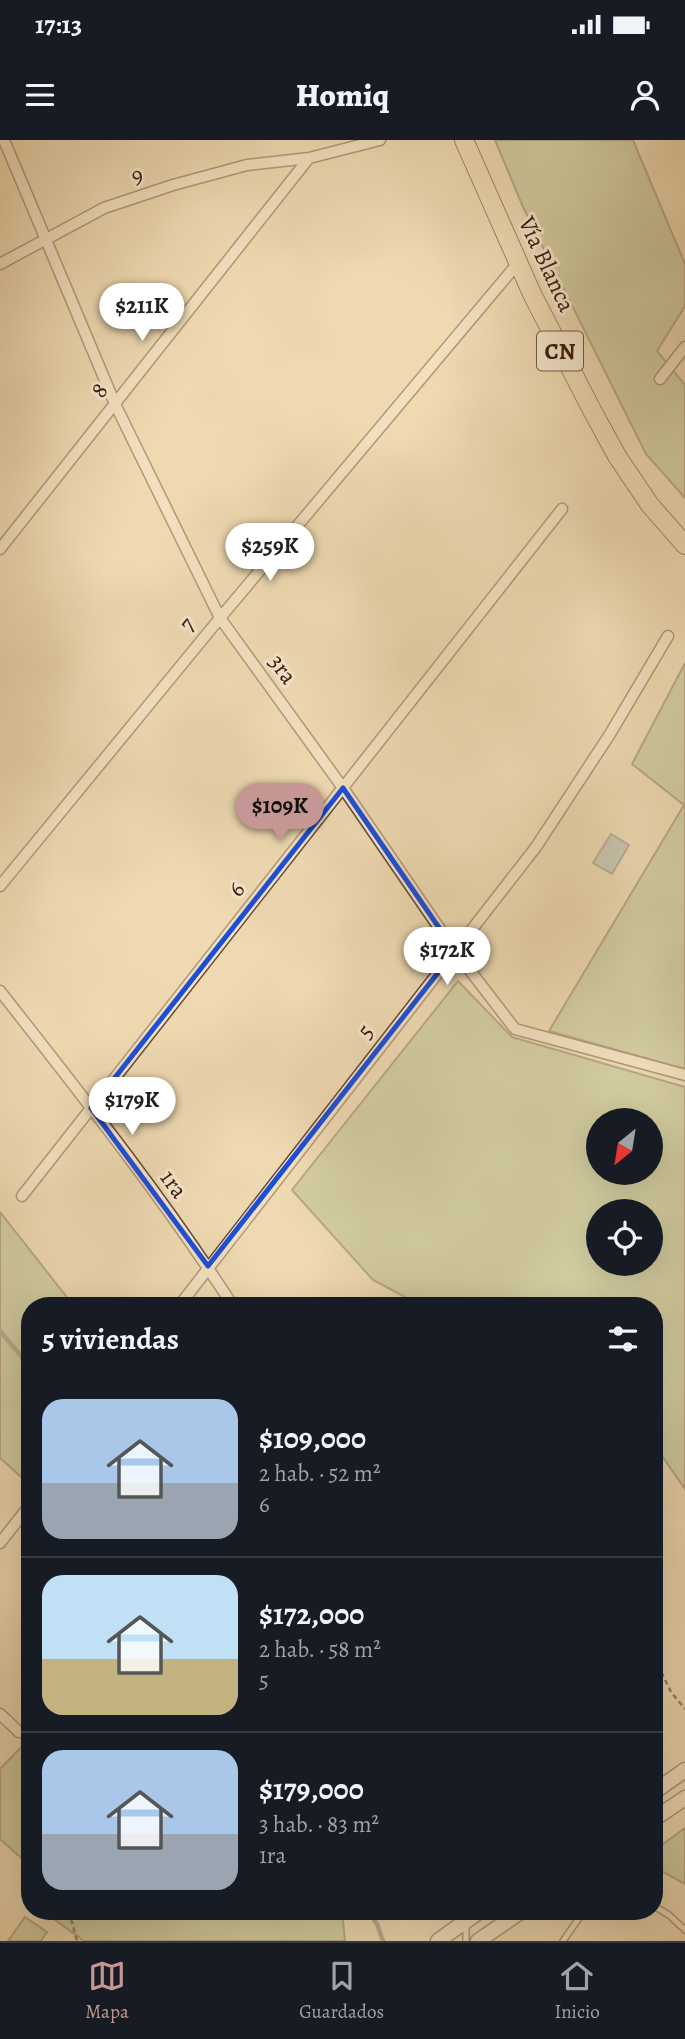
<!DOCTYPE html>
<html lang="es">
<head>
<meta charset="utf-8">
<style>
	:root { --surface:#171b24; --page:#242831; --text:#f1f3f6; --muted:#9ea1a6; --line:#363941; --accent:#c59692 }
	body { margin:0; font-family:Alegreya,serif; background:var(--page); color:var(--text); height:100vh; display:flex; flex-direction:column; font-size:26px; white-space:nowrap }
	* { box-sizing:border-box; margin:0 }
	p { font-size:23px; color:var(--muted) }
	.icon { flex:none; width:38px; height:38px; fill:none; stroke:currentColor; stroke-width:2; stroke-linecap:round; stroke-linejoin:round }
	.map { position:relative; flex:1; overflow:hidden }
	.side { position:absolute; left:21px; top:1157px; width:642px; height:623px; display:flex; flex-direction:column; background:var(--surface); border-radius:28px; box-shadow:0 7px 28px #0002 }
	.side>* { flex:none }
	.needle { width:46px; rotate:210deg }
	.tools { position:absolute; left:586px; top:968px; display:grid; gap:14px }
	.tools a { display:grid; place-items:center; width:77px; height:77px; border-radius:50%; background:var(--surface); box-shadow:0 7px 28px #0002; font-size:35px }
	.price { position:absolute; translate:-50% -60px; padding:0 16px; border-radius:24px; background:#fff; color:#222; font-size:23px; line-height:46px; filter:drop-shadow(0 2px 4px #0008) }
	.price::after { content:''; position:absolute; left:50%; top:42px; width:21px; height:16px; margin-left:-10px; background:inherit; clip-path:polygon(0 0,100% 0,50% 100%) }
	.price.on { background:var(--accent); color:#111 }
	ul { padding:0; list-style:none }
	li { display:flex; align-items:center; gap:21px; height:175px; padding:0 21px }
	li+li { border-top:2px solid var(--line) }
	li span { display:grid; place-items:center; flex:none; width:196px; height:140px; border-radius:21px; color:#555 }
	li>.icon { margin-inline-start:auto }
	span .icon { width:84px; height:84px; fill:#fffc; stroke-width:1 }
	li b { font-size:30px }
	h2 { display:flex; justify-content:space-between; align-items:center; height:84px; padding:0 21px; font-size:30px }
	.status { display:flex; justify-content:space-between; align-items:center; height:49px; padding:0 35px; background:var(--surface); direction:ltr }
	.status svg { height:19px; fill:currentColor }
	header { display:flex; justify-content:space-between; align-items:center; height:91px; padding:0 21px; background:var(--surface); font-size:32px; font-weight:800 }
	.dock { display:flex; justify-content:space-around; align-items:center; height:98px; border-top:2px solid var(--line); background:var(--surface); font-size:19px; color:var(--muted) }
	.dock a { display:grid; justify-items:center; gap:4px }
	.dock .on { color:var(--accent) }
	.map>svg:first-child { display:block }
	.green { fill:#b2c091; stroke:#766e4f; stroke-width:2; fill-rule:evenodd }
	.water { fill:#a0b7b8; stroke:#777974; stroke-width:2 }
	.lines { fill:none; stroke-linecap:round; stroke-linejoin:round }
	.stream { stroke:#777974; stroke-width:4.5 }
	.service-casing { stroke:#674a36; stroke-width:8 }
	.minor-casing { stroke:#674a36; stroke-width:13 }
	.tertiary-casing { stroke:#674a36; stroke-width:17 }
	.trunk-casing { stroke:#3a1b0d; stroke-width:20 }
	.path { stroke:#3a1b0d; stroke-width:2.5; stroke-dasharray:5 3.5; stroke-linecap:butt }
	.service { stroke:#f4e6cc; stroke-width:5 }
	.minor { stroke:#f4e6cc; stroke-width:10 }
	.tertiary { stroke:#f4e6cc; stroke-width:14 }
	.trunk { stroke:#eed9b1; stroke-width:18 }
	.marked { fill:none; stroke:#1d4ed8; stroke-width:5; stroke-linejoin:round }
	.labels { text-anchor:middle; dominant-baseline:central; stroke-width:6; stroke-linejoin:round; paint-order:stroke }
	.shield { fill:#f4e6cc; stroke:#725846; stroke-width:2 }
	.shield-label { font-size:23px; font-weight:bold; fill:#3a1b0d }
	.street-label { font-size:24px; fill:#3a1b0d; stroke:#f4e6cc }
</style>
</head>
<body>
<div class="status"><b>17:13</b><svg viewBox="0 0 49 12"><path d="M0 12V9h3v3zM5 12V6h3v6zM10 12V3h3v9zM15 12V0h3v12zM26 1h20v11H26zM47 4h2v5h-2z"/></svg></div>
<header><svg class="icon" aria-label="menu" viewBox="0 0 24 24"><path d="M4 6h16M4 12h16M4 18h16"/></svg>Homiq<svg class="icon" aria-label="person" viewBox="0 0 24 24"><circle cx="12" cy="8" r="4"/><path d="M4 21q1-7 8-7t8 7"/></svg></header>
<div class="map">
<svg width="685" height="1801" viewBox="0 0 685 1801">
	<rect width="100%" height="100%" fill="#eed9b1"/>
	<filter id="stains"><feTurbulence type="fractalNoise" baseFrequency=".00286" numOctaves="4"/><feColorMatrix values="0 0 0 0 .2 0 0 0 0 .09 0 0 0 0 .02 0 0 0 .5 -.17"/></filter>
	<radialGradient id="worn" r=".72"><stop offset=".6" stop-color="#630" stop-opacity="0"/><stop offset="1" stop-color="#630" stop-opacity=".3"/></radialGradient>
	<path class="green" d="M495,0H633L685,124V166L657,211L685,245V358L646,314L523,67Z
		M685,523V929L549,891L684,665L632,624Z
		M458,841L512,897L685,947V1349L655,1306L654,1166L420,1165L373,1140L292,1050ZM598,980H651V1032H598ZM598,1071H651V1124H598Z
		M0,1072L73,1165L30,1166V1345L0,1318Z
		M30,1598V1726L0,1699V1629Z
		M685,1688V1744L654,1727L655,1710Z
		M43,1771H342L345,1801H84Z
		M25,1777L47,1792L41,1801H8Z"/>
	<path class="water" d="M611,694L629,705L612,734L593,723Z"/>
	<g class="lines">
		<path class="stream" d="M0,1191L30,1227
			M368,1771L377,1784L383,1801"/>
		<defs>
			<path id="service" d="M654,1766L669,1775L685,1790
				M466,1771V1801
				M563,1801L584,1771"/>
			<path id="minor" d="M4,0L115,264L220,478L343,648L455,811L515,889L685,935
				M0,124L104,68L173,45L247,25L309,18L380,0
				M660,239L685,207
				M0,409L309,18
				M0,746L220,478L518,123
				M0,851C80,953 162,1056 233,1166
				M22,1056L562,369
				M179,1166L536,707L610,594L668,496
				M0,1403L30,1365
				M0,1574L19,1592"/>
			<path id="tertiary" d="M654,1652L685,1630
				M654,1679L685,1658
				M438,1801L480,1771
				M478,1801L522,1771"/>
			<path id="trunk" d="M464,0L533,156L593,272L617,316L650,365L685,405"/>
		</defs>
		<use href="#service" class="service-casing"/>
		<use href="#minor" class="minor-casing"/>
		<use href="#tertiary" class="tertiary-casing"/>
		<use href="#trunk" class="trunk-casing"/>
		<path class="path" d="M654,1517L671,1552L685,1569
			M69,1771L77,1801"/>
		<use href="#service" class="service"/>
		<use href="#minor" class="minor"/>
		<use href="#tertiary" class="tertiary"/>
		<use href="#trunk" class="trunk"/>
	</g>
	<path d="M0 0H685V1801H0ZM343,648L455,811L208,1126L91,968Z" fill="#eed9b1" fill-opacity=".55" fill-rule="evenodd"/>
	<path class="marked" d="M343,648L455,811L208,1126L91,968Z"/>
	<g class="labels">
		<rect class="shield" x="537" y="191.5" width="46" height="39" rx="5"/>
		<g class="shield-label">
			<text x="560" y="211">CN</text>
		</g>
		<g class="street-label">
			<text transform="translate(137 35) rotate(-18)">9</text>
			<text transform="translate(547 124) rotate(65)">Vía Blanca</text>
			<text transform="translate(99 250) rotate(-52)">8</text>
			<text transform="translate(187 484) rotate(-51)">7</text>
			<text transform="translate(283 529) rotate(54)">3ra</text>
			<text transform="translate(236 749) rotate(-52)">6</text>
			<text transform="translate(365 891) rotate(-52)">5</text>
			<text transform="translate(174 1044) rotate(54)">1ra</text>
		</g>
	</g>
	<rect width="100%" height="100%" filter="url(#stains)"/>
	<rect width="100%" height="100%" fill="url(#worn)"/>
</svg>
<div class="tools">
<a><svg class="needle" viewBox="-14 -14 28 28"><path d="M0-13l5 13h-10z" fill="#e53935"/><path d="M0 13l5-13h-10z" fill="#9ea1a6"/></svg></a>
<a><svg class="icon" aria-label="locate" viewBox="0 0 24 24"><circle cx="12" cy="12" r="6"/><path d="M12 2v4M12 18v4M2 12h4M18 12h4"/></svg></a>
</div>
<b class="price" style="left:142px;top:203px">$211K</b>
<b class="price" style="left:270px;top:443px">$259K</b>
<b class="price on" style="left:280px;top:703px">$109K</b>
<b class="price" style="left:447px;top:847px">$172K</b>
<b class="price" style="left:132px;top:997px">$179K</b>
<section class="side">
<h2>5 viviendas<svg class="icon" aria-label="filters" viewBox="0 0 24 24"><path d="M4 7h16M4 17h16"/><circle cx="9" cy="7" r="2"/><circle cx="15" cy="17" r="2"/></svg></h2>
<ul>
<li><span style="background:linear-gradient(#a9c7e8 60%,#9aa5b1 0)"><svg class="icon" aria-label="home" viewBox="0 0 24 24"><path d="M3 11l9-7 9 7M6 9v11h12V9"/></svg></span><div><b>$109,000</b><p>2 hab. · 52 m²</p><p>6</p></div></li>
<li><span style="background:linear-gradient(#bfe0f5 60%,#c2b280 0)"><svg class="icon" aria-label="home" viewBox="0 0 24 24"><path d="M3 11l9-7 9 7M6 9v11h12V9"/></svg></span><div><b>$172,000</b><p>2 hab. · 58 m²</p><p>5</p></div></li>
<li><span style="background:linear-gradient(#a9c7e8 60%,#9aa5b1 0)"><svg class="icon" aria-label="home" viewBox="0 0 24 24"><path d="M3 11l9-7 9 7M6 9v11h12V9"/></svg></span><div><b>$179,000</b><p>3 hab. · 83 m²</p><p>1ra</p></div></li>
</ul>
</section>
</div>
<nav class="dock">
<a class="on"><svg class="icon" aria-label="map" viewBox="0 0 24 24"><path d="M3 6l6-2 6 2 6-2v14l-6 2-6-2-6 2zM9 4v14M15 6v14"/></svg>Mapa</a>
<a><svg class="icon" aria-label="saved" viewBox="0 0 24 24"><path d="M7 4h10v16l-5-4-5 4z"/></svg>Guardados</a>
<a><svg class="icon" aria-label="home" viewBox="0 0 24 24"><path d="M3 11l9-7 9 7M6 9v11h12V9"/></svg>Inicio</a>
</nav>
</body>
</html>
